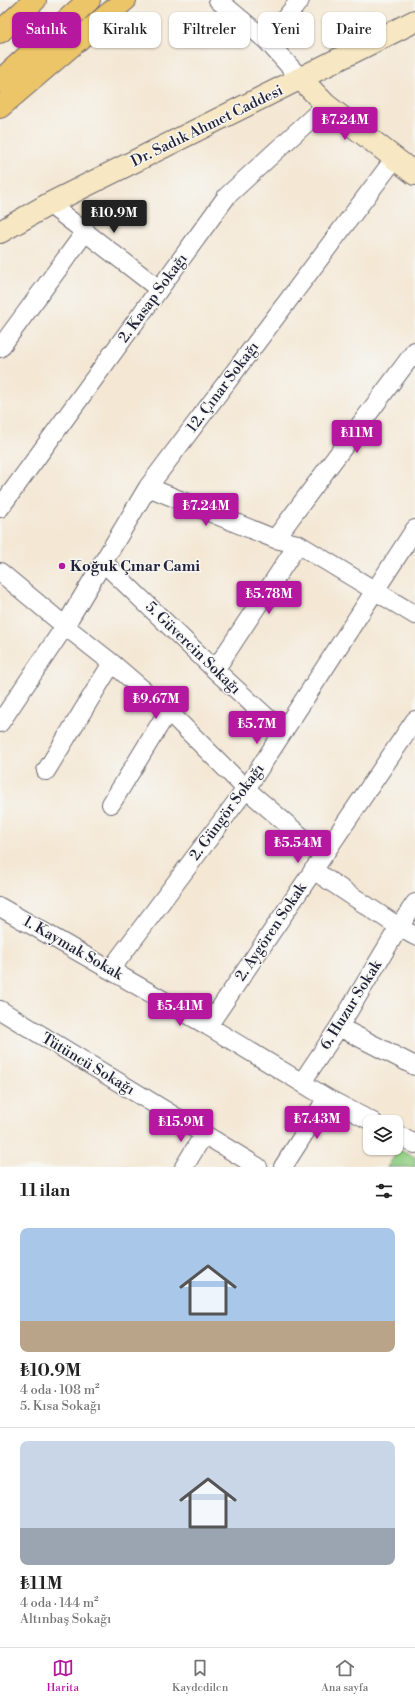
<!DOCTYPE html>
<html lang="tr">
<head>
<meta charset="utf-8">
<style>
	:root { --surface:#fff; --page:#f6f6f6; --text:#222; --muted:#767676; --line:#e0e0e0; --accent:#b5179e }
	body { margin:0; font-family:"Libre Bodoni",serif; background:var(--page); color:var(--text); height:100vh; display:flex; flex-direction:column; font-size:15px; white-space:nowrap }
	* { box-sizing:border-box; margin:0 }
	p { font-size:13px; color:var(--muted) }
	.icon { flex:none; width:22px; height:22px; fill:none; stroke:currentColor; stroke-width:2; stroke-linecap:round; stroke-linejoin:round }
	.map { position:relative; height:1167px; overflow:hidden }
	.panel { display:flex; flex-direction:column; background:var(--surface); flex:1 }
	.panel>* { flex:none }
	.top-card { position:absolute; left:12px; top:12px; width:391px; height:36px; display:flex; gap:8px }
	.buttons { position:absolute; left:363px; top:1115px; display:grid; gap:8px }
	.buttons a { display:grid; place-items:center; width:40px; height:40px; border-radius:8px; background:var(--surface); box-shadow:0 1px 3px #0004; font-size:20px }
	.price { position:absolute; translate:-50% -34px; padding:0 9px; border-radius:4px; background:var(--accent); color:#fff; font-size:13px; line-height:26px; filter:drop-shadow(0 1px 2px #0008) }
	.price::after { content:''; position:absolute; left:50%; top:24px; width:12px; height:9px; margin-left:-6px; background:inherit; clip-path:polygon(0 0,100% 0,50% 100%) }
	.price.active { background:#222; color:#fff }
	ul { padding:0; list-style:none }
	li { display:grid; align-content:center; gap:8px; height:212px; padding:0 20px }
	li+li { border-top:1px solid var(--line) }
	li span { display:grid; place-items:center; height:124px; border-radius:8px; color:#555 }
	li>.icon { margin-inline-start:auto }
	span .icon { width:72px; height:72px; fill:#fffc; stroke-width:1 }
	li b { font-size:17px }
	h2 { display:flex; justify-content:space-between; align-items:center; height:48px; padding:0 20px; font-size:17px }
	.pill { padding:0 14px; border-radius:8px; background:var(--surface); box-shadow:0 1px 3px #0004; font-size:14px; line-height:36px }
	.pill.active { background:var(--accent); color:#fff }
	.tab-bar { display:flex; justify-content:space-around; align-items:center; height:56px; border-top:1px solid var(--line); background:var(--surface); font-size:11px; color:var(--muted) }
	.tab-bar a { display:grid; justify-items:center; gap:2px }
	.tab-bar .active { color:var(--accent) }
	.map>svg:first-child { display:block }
	.green { fill:#94d085; stroke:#5b7960 }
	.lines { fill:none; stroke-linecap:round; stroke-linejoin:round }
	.street-casing { stroke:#6c6771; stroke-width:20 }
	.secondary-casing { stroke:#6c6771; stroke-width:24 }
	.highway-casing { stroke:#6c6771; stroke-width:24 }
	.street { stroke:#fff; stroke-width:18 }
	.secondary { stroke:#f7e8c3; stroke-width:22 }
	.highway { stroke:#ecc569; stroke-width:22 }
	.poi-dot { fill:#b5179e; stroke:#f6f6f2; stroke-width:1.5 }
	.labels { text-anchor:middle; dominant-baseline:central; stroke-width:3; stroke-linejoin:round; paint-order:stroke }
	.street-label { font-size:15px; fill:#22223b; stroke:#f6f6f2 }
	.poi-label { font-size:15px; font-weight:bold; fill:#22223b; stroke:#f6f6f2; text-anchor:start }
</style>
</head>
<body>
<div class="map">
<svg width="415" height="1167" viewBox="0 0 415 1167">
	<rect width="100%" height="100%" fill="#f6f6f2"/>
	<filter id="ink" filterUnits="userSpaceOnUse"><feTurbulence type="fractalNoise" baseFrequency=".025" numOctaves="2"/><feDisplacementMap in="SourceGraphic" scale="8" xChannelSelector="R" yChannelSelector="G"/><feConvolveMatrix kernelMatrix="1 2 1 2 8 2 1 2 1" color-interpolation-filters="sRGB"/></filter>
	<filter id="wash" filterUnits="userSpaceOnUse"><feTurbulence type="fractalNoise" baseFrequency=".012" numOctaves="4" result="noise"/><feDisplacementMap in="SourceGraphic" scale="16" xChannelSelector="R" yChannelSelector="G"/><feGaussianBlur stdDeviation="0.9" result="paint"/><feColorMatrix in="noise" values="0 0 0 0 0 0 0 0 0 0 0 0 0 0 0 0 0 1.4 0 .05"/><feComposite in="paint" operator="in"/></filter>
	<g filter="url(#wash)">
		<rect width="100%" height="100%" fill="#f4e8d5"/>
		<path class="green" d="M399,1150L415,1157V1167H387Z"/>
	</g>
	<g filter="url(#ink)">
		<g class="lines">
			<defs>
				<path id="street" d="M218,0L267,41L301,79
					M267,41L300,0
					M49,204L159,289
					M0,348L86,231
					M148,487L275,539L298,544L415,615
					M0,508L227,196L326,105
					M275,539L415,351
					M103,562L215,670L283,732
					M0,572L65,626L112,663L168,711L246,789L323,855
					M215,670L298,544
					M0,723L65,626L148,487L395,158
					M46,771L112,663
					M111,804L168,711
					M313,870L399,927L415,936
					M0,907L208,1026L327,1098L373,1122
					M111,969L246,789L415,529
					M0,1010L258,1167
					M208,1026L415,720
					M339,1027L415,1066
					M302,1082L339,1027L399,927L415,903
					M396,1134L415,1144
					M184,1167L204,1134
					M283,1167L327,1098"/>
				<path id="secondary" d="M301,79L326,105L415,174
					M0,232L49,204L415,21"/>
				<path id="highway" d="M0,32L35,0
					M0,81L89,0
					M0,107L125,0"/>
			</defs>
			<use href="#street" class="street-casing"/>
			<use href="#secondary" class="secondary-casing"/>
			<use href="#highway" class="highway-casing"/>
			<use href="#street" class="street"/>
			<use href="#secondary" class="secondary"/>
			<use href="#highway" class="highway"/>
		</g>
	</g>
	<circle class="poi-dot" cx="62" cy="566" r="4"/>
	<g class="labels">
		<g class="street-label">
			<text transform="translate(207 126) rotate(-26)">Dr. Sadık Ahmet Caddesi</text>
			<text transform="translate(153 298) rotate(-54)">2. Kasap Sokağı</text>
			<text transform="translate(223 387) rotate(-53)">12. Çınar Sokağı</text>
			<text transform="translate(193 648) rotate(44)">5. Güvercin Sokağı</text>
			<text transform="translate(227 812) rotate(-54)">2. Güngör Sokağı</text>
			<text transform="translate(271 932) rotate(-56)">2. Aygören Sokak</text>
			<text transform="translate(73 948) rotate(30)">1. Kaymak Sokak</text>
			<text transform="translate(351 1005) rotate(-58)">6. Huzur Sokak</text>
			<text transform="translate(88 1064) rotate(31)">Tütüncü Sokağı</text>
		</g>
		<g class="poi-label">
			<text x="70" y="566">Koğuk Çınar Cami</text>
		</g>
	</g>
</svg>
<div class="buttons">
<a><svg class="icon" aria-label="layers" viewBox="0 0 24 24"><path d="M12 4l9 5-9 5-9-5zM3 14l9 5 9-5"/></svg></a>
</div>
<b class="price" style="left:345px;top:141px">₺7.24M</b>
<b class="price active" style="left:114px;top:234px">₺10.9M</b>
<b class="price" style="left:357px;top:454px">₺11M</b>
<b class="price" style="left:206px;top:527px">₺7.24M</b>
<b class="price" style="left:269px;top:615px">₺5.78M</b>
<b class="price" style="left:156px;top:720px">₺9.67M</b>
<b class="price" style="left:257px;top:745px">₺5.7M</b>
<b class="price" style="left:298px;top:864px">₺5.54M</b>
<b class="price" style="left:180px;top:1027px">₺5.41M</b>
<b class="price" style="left:317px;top:1140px">₺7.43M</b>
<b class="price" style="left:181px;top:1143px">₺15.9M</b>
<div class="top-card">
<a class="pill active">Satılık</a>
<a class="pill">Kiralık</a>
<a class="pill">Filtreler</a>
<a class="pill">Yeni</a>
<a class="pill">Daire</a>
</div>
</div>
<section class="panel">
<h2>11 ilan<svg class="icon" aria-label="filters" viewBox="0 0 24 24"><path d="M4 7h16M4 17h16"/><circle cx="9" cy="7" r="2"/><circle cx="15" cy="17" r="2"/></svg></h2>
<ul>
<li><span style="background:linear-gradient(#a9c7e8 75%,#b9a48a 0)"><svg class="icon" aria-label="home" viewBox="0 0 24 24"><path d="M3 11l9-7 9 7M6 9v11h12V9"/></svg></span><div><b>₺10.9M</b><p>4 oda · 108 m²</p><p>5. Kısa Sokağı</p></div></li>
<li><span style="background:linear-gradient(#c9d6e8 70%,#9aa5b1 0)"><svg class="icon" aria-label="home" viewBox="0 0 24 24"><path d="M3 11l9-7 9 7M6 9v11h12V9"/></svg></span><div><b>₺11M</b><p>4 oda · 144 m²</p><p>Altınbaş Sokağı</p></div></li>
</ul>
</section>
<nav class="tab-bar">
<a class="active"><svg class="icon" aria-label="map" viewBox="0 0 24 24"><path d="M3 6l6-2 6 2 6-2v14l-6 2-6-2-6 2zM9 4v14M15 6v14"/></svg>Harita</a>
<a><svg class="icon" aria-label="saved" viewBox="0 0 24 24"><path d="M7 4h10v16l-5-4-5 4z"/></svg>Kaydedilen</a>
<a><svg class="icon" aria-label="home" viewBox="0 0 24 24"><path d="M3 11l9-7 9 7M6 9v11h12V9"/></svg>Ana sayfa</a>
</nav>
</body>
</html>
